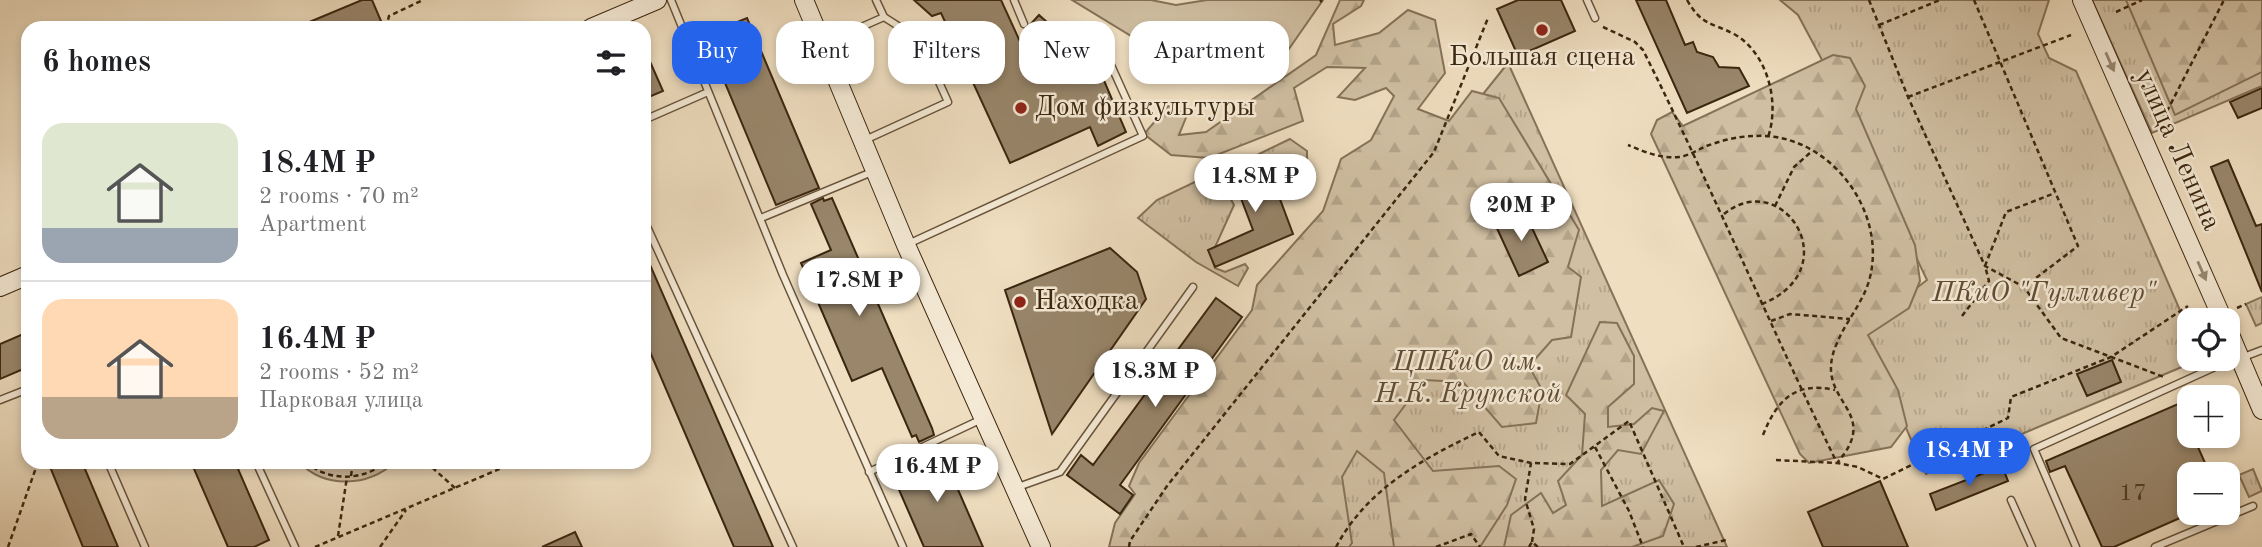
<!DOCTYPE html>
<html lang="en">
<head>
<meta charset="utf-8">
<style>
	:root { --surface:#fff; --page:#f2f2f2; --text:#202124; --muted:#757577; --line:#e0e0e0; --accent:#2563eb }
	body { margin:0; font-family:"Old Standard TT",serif; background:var(--page); color:var(--text); height:100vh; display:flex; flex-direction:column; font-size:26px; white-space:nowrap }
	* { box-sizing:border-box; margin:0 }
	p { font-size:23px; color:var(--muted) }
	.icon { flex:none; width:38px; height:38px; fill:none; stroke:currentColor; stroke-width:2; stroke-linecap:round; stroke-linejoin:round }
	.map { position:relative; flex:1; overflow:hidden }
	.panel { position:absolute; left:21px; top:21px; width:630px; height:448px; display:flex; flex-direction:column; background:var(--surface); border-radius:21px; box-shadow:0 4px 10px #0003 }
	.panel>* { flex:none }
	.hud { position:absolute; left:672px; top:21px; width:665px; height:63px; display:flex; gap:14px }
	.tools { position:absolute; left:2177px; top:308px; display:grid; gap:14px }
	.tools a { display:grid; place-items:center; width:63px; height:63px; border-radius:14px; background:var(--surface); box-shadow:0 4px 10px #0003; font-size:35px }
	.price { position:absolute; translate:-50% -60px; padding:0 16px; border-radius:24px; background:#fff; color:#222; font-size:23px; line-height:46px; filter:drop-shadow(0 2px 4px #0008) }
	.price::after { content:''; position:absolute; left:50%; top:42px; width:21px; height:16px; margin-left:-10px; background:inherit; clip-path:polygon(0 0,100% 0,50% 100%) }
	.price.active { background:var(--accent); color:#fff }
	ul { padding:0; list-style:none }
	li { display:flex; align-items:center; gap:21px; height:175px; padding:0 21px }
	li+li { border-top:2px solid var(--line) }
	li span { display:grid; place-items:center; flex:none; width:196px; height:140px; border-radius:21px; color:#555 }
	li>.icon { margin-inline-start:auto }
	span .icon { width:84px; height:84px; fill:#fffc; stroke-width:1 }
	li b { font-size:30px }
	h2 { display:flex; justify-content:space-between; align-items:center; height:84px; padding:0 21px; font-size:30px }
	.pill { padding:0 24px; border-radius:21px; background:var(--surface); box-shadow:0 4px 10px #0003; font-size:24px; line-height:63px }
	.pill.active { background:var(--accent); color:#fff }
	.map>svg:first-child { display:block }
	.grass { fill:url(#grass-tufts); stroke:#867258; stroke-width:2 }
	.forest { fill:url(#forest-firs); stroke:#867258; stroke-width:2 }
	.pitch { fill:#d0bfa2; stroke:#867258; stroke-width:2 }
	.building { fill:#99866b; stroke:#3b260f; stroke-width:2 }
	.lines { fill:none; stroke-linecap:round; stroke-linejoin:round }
	.lane-casing { stroke:#68543b; stroke-width:9 }
	.secondary-casing { stroke:#3b260f; stroke-width:20 }
	.path { stroke:#3b260f; stroke-width:2.5; stroke-dasharray:5 3.5; stroke-linecap:butt }
	.lane { stroke:#f5ead6; stroke-width:6 }
	.secondary { stroke:#f5ead6; stroke-width:18 }
	.oneway { fill:#988872 }
	.poi-dot { fill:#8f2418; stroke:#f5ead6; stroke-width:2.5 }
	.labels { text-anchor:middle; dominant-baseline:central; stroke-width:5; stroke-linejoin:round; paint-order:stroke }
	.number-label { font-size:24px; fill:#523e26 }
	.poi-label { font-size:28px; fill:#3b260f; stroke:#f5ead6; text-anchor:start }
	.street-label { font-size:28px; fill:#3b260f; stroke:#f5ead6 }
	.park-label { font-size:28px; font-style:italic; fill:#604c34; stroke:#f5ead6 }
</style>
</head>
<body>
<div class="map">
<svg width="2262" height="547" viewBox="0 0 2262 547">
	<defs>
		<pattern id="grass-tufts" width="24" height="20" patternUnits="userSpaceOnUse" patternTransform="scale(1.75)"><rect width="24" height="20" fill="#d0bfa2"/><path d="M3 7l-1-3M5 7V3M7 7l1-3M15 17l-1-3M17 17v-4M19 17l1-3" fill="none" stroke="#b4a48a"/></pattern>
		<pattern id="forest-firs" width="22" height="20" patternUnits="userSpaceOnUse" patternTransform="scale(1.75)"><rect width="22" height="20" fill="#d0bfa2"/><path d="M5 1l3.5 6h-7zM16 11l3.5 6h-7z" fill="#b4a48a"/></pattern>
	</defs>
	<rect width="100%" height="100%" fill="#efdec0"/>
	<filter id="stains"><feTurbulence type="fractalNoise" baseFrequency=".00286" numOctaves="4"/><feColorMatrix values="0 0 0 0 .2 0 0 0 0 .09 0 0 0 0 .02 0 0 0 .5 -.17"/></filter>
	<radialGradient id="worn" r=".72"><stop offset=".6" stop-color="#630" stop-opacity="0"/><stop offset="1" stop-color="#630" stop-opacity=".3"/></radialGradient>
	<path class="grass" d="M1780,0H2049L2038,34L2049,58L2076,71L2189,331V359H2201L1926,474L1863,329L1927,280L1821,58L1798,15Z
		M2092,0H2262V86L2152,133Z
		M1508,63L1727,547H1119Z
		M1290,139L1307,151V166L1276,180L1249,171L1257,155Z
		M1203,178L1221,181L1234,205L1211,256L1215,268L1225,272L1245,264L1248,268L1238,286L1196,262L1138,218L1157,200Z
		M2262,297V323L2256,326L2246,304Z
		M299,462H395C368,487 325,489 299,462Z
		M2253,469L2262,491L2249,497L2239,475Z"/>
	<path class="forest" d="M1340,0H1364L1361,6L1333,24L1335,45L1379,33L1408,10L1435,20L1445,73L1418,109L1449,121L1472,91L1499,98L1579,230L1568,267L1581,277L1571,337L1552,340L1529,366L1542,390L1536,423L1502,427L1463,382L1424,380L1394,420L1433,471L1499,466L1516,479L1507,505L1480,547H1394L1384,473L1357,451L1342,477L1352,543L1349,547H1109L1115,523L1135,494L1129,486L1139,463L1252,310L1257,285L1323,211L1341,159L1371,140L1394,96L1386,88L1355,100L1338,97L1365,68L1327,67L1294,88L1303,121L1209,158L1171,155L1144,134L1168,106L1187,115L1179,135L1206,132L1316,55Z
		M2126,0H2262V72L2175,115Z
		M1833,55L1850,58L1865,86L1856,109L1915,245L1920,281L1909,308L1868,335L1898,390L1907,426L1891,447L1809,463L1800,454L1651,134L1657,120L1672,112L1683,126Z
		M1600,322L1617,323L1634,356V384L1608,407V427L1634,424L1652,408L1664,411L1641,454L1618,450L1601,470L1602,506L1659,480L1674,504L1663,536L1632,547H1504L1511,515L1541,493L1553,513L1566,505L1558,481L1582,455L1585,414L1566,395Z"/>
	<path class="pitch" d="M1072,0H1151L1176,5L1207,0H1323L1284,56L1245,76L1182,67Z"/>
	<path class="building" d="M362,0H372L384,28H295Z
		M914,0H1001L1038,81L1064,68L1057,52L1029,26L1039,15L1070,43L1085,36L1126,132L1098,146L1090,127L1010,163L941,13L932,16Z
		M1518,0H1561L1575,31L1518,56L1497,9Z
		M1636,0H1666L1685,45L1693,42L1697,52L1713,57L1719,67L1739,68L1749,86L1687,113Z
		M747,18L819,188L776,205L705,35Z
		M644,48L663,91L644,99Z
		M2262,88V108L2238,118L2230,102Z
		M1265,159L1293,234L1215,267L1208,250L1253,230L1231,172Z
		M2228,160L2256,226L2262,224V292L2211,167Z
		M823,198L824,201L832,198L932,428L934,435L919,442L916,435L912,437L882,368L852,381L801,263L831,250L811,204Z
		M1524,211L1548,262L1519,276L1495,224Z
		M1110,248L1137,272L1146,299L1052,434L1005,290Z
		M644,251L773,547H734L644,338Z
		M1216,298L1242,317L1120,485L1133,495L1120,514L1067,475L1081,455L1093,465Z
		M28,332V367L0,379V344Z
		M2112,360L2121,382L2087,396L2077,374Z
		M2178,404L2189,436H2193L2210,474H2189V514L2114,547H2102L2065,466L2050,472L2046,461Z
		M939,446L983,547H924L893,476L927,461L924,453Z
		M48,462H82L118,547H83Z
		M191,462H235L269,540L254,547H228Z
		M2002,466L2008,481L1936,510L1930,494Z
		M1880,481L1908,547H1823L1808,512Z
		M575,532L582,547H542Z"/>
	<g class="lines">
		<defs>
			<path id="lane" d="M671,0L783,275L903,547
				M1014,0L1024,24
				M1587,0L1595,18
				M825,43L884,17
				M644,120L708,92
				M865,140L948,102L920,40L884,17L876,0
				M761,218L872,172
				M644,220L793,547
				M908,244L1143,136L1096,32
				M2241,358L2262,350
				M0,400L28,389
				M108,462L145,547
				M256,462L295,547
				M869,472L982,419
				M1018,487L1060,472L1193,287
				M2011,500L2032,547
				M2076,547L2034,449L2215,367
				M2155,547L2253,506"/>
			<path id="secondary" d="M804,0L906,245L1041,547
				M2082,0L2223,320
				M591,28L657,0
				M0,287L28,275
				M2228,330L2262,410"/>
		</defs>
		<use href="#lane" class="lane-casing"/>
		<use href="#secondary" class="secondary-casing"/>
		<path class="path" d="M1687,0C1702,26 1711,22 1734,34C1768,53 1780,103 1768,137
			M1869,0L1908,97L1985,266L2024,287L2061,338L2164,377
			M1974,0L2078,246L2024,287
			M1320,2L1322,0
			M2116,12L2142,0
			M1879,25L1940,0
			M1603,27L1635,42L1643,50C1711,186 1770,326 1837,463C1885,408 1810,403 1837,343C1846,321 1862,304 1869,281C1889,212 1829,132 1755,136C1739,136 1719,141 1704,147C1696,151 1688,156 1679,157C1661,159 1645,152 1628,145
			M386,28L389,16L423,0
			M1908,97L2071,35
			M2163,119L2224,0
			M1775,206L1794,167L1811,152
			M1724,214C1783,166 1849,269 1762,304
			M2237,308L2246,304
			M1962,316L1989,281L1985,266L2006,212L2055,193
			M1771,321L1790,314L1850,319
			M1763,435C1777,400 1795,381 1835,390
			M1595,447L1629,511L1643,547
			M1776,460L1837,463L1858,467L1883,479L2008,418L2011,397L2111,357L2188,306
			M306,462C328,482 364,481 386,462
			M426,462L455,488
			M351,476L353,462
			M338,536L347,477
			M1532,542L1534,529L1525,499L1531,463L1570,464L1629,421L1684,547
			M8,547L38,462
			M315,547L516,462
			M380,547L406,510
			M1129,547L1130,541L1167,486L1434,152L1488,18
			M1336,547C1367,489 1422,459 1479,432L1499,456L1531,463
			M1436,547L1471,534L1480,547
			M1529,547L1532,542L1538,547
			M1696,547L1726,540"/>
		<use href="#lane" class="lane"/>
		<use href="#secondary" class="secondary"/>
	</g>
	<defs><path id="oneway-solid" d="M-6-.8H1V-3.2L6.5 0L1 3.2V.8H-6Z" transform="scale(1.75)"/></defs>
	<g class="oneway">
		<use href="#oneway-solid" transform="translate(2110 62) rotate(66)"/>
		<use href="#oneway-solid" transform="translate(2202 271) rotate(66)"/>
	</g>
	<g class="poi-dot">
		<circle cx="1542" cy="30" r="7"/>
		<circle cx="1021" cy="108" r="7"/>
		<circle cx="1020" cy="302" r="7"/>
	</g>
	<g class="labels">
		<g class="number-label">
			<text x="2133" y="494">17</text>
		</g>
		<g class="poi-label">
			<text x="1542" y="58" text-anchor="middle">Большая сцена</text>
			<text x="1035" y="108">Дом физкультуры</text>
			<text x="1034" y="302">Находка</text>
		</g>
		<g class="street-label">
			<text transform="translate(2177 150) rotate(66)">улица Ленина</text>
		</g>
		<g class="park-label">
			<text x="2044" y="294">ПКиО "Гулливер"</text>
			<text x="1468" y="363">ЦПКиО им.<tspan x="1468" dy="32">Н.К. Крупской</tspan></text>
		</g>
	</g>
	<rect width="100%" height="100%" filter="url(#stains)"/>
	<rect width="100%" height="100%" fill="url(#worn)"/>
</svg>
<div class="tools">
<a><svg class="icon" aria-label="locate" viewBox="0 0 24 24"><circle cx="12" cy="12" r="6"/><path d="M12 2v4M12 18v4M2 12h4M18 12h4"/></svg></a>
<a>+</a>
<a>−</a>
</div>
<b class="price" style="left:1255px;top:214px">14.8M ₽</b>
<b class="price" style="left:1521px;top:243px">20M ₽</b>
<b class="price" style="left:859px;top:318px">17.8M ₽</b>
<b class="price" style="left:1155px;top:409px">18.3M ₽</b>
<b class="price active" style="left:1969px;top:488px">18.4M ₽</b>
<b class="price" style="left:937px;top:504px">16.4M ₽</b>
<div class="hud">
<a class="pill active">Buy</a>
<a class="pill">Rent</a>
<a class="pill">Filters</a>
<a class="pill">New</a>
<a class="pill">Apartment</a>
</div>
<section class="panel">
<h2>6 homes<svg class="icon" aria-label="filters" viewBox="0 0 24 24"><path d="M4 7h16M4 17h16"/><circle cx="9" cy="7" r="2"/><circle cx="15" cy="17" r="2"/></svg></h2>
<ul>
<li><span style="background:linear-gradient(#dfe7d0 75%,#9aa5b1 0)"><svg class="icon" aria-label="home" viewBox="0 0 24 24"><path d="M3 11l9-7 9 7M6 9v11h12V9"/></svg></span><div><b>18.4M ₽</b><p>2 rooms · 70 m²</p><p>Apartment</p></div></li>
<li><span style="background:linear-gradient(#ffd9b3 70%,#b9a48a 0)"><svg class="icon" aria-label="home" viewBox="0 0 24 24"><path d="M3 11l9-7 9 7M6 9v11h12V9"/></svg></span><div><b>16.4M ₽</b><p>2 rooms · 52 m²</p><p>Парковая улица</p></div></li>
</ul>
</section>
</div>
</body>
</html>
